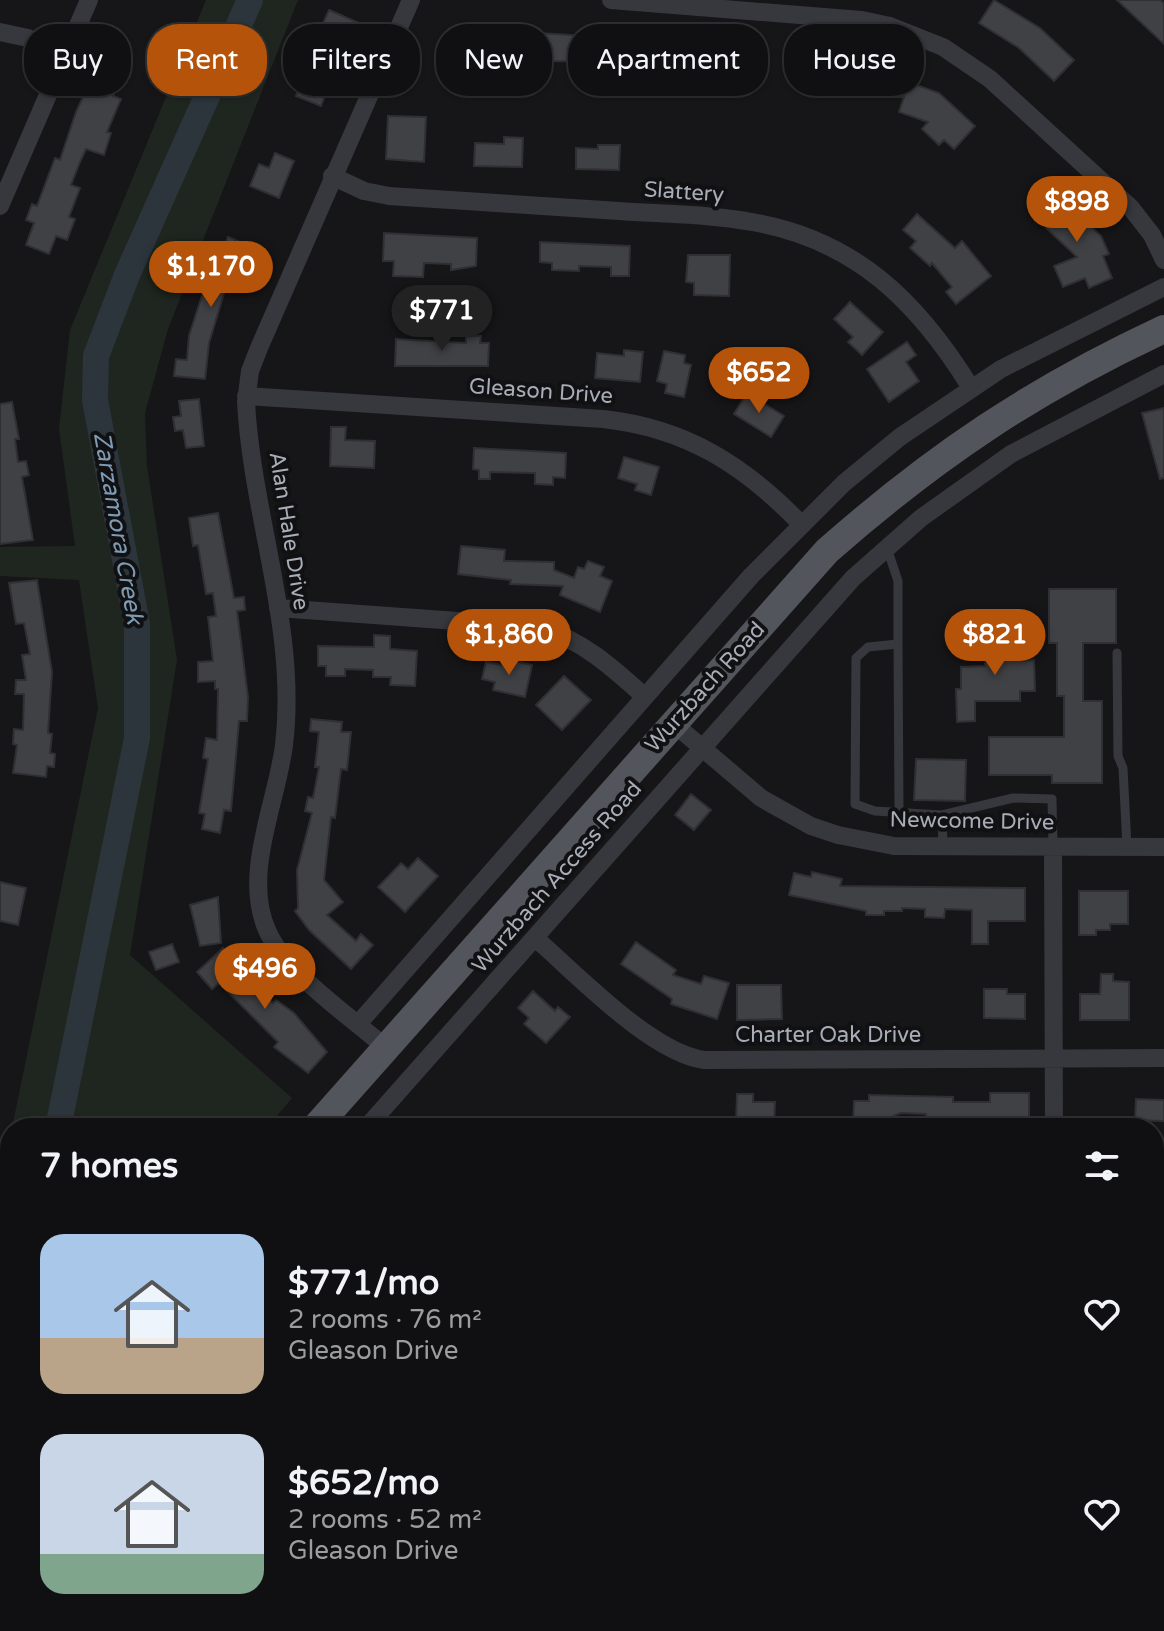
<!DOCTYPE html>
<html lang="en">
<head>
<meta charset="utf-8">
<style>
	:root { --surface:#101012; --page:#19191b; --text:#f1f3f6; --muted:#9c9d9f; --line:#303032; --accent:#b45309 }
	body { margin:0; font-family:"Varela Round",sans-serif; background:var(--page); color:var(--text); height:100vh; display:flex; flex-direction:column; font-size:30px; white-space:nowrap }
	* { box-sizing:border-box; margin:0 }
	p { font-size:26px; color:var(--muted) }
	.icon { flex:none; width:44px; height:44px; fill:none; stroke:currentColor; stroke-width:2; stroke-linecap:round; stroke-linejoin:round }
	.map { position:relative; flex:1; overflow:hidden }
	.sheet { position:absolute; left:0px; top:1118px; width:1164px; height:514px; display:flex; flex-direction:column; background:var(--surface); border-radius:32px 32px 0 0; box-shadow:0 2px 6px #0004,0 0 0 2px var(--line) }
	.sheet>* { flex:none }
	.top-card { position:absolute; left:24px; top:24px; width:1116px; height:72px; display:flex; gap:16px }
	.price { position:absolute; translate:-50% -68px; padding:0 18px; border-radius:28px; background:var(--accent); color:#fff; font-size:26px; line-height:52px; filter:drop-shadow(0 2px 4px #0008) }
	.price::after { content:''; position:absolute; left:50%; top:48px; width:24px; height:18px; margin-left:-12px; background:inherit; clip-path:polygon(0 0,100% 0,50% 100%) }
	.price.active { background:#222; color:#fff }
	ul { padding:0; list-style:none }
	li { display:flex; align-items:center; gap:24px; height:200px; padding:0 40px }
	li span { display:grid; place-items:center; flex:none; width:224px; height:160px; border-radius:24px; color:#555 }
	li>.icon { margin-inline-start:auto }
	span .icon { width:96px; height:96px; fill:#fffc; stroke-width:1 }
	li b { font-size:34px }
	h2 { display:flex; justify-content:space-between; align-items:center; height:96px; padding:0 40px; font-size:34px }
	.tag { padding:0 28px; border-radius:32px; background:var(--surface); box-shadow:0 2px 6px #0004,0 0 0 2px var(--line); font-size:28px; line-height:72px }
	.tag.active { background:var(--accent); color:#fff }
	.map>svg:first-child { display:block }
	.green { fill:#1e261f }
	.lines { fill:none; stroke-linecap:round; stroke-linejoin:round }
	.river { stroke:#2c353c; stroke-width:26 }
	.building { fill:#404145; stroke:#303034; stroke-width:2 }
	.service { stroke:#37383d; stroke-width:9 }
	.minor { stroke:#37383d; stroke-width:18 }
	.primary { stroke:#53555c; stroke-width:28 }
	.labels { text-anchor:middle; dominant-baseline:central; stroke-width:8; stroke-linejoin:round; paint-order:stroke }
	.street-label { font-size:22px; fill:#a8adb8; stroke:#111113 }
	.water-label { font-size:24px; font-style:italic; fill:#7f9bb3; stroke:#111113 }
</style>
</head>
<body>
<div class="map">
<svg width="1164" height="1631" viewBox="0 0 1164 1631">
	<rect width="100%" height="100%" fill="#161618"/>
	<path class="green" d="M206,0H298L168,329L145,413L147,466L177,660L130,955L292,1098L267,1128H12L98,708L79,580L0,576V547L75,546L59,429L70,330Z
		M10,1139V1406L0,1390V1187Z
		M108,1622H250V1631H101Z"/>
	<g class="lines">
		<path class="river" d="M58,1128L137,738V624L95,400L96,356L127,275L250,0
			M174,1622V1631"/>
	</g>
	<path class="building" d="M994,0L1040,28L1074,60L1054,81L1019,48L979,23Z
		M1117,0H1160L1164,3V44Z
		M329,10L359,23L344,60L339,58L321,106L296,96L311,57L317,60L328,31L321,28Z
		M510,31L627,39L626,62L547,61L548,55L522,54L520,75L488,72L489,61L479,60L481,34L509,37Z
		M686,44L732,45V69L685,68Z
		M839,60L880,62V72L939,93L975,126L954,149L944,140L939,145L922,129L928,122L899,112L904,97L861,95V83L838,82Z
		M96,69L120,79L113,96L121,99L107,132L111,133L104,155L86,149L80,162L71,185L80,188L69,217L75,219L67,240L56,236L49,254L26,245L34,223L26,220L32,204L37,206L55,158L60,160L76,112Z
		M388,116L426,117L424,162L386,159Z
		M504,137L523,138L522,167L474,166L475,143L504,144Z
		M598,145H620L619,170L576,169V148L598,149Z
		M275,153L294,161L279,198L250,186L259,164L269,168Z
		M1066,188L1076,198L1069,206L1101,236L1109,254L1103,256L1112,278L1089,288L1085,278L1063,287L1054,266L1077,257L1046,228L1050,223L1041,215Z
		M917,214L955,248L962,241L991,276L956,304L946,292L952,287L932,263L930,266L910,248L916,241L903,230Z
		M384,233L477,238L476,266L451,270V264L424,263L423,277L393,276L394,261H383Z
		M228,237L251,247L235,286L227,283L209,343L205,379L174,376L176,359L187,360L189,336L207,280L210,281Z
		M540,242L630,246L629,276H611V267L579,266V271L552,270V263L540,262Z
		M688,255H730L729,296L694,295V283L686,282Z
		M850,302L883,332L862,355L848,342L853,337L834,319Z
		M466,336H481L480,343H489L488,366H395L396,339L466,343Z
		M907,342L916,355L906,362L919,381L889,402L867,369Z
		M624,350L643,352L640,382L595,378L597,353L624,356Z
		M664,351L685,355L684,363L691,365L684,397L665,393L667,384L657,381Z
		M747,393L784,416L771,437L734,414Z
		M199,399L204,446L186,448L183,430L175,431L173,417L181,416L179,401Z
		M12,402L19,439H15L18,462L26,461L29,475L22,477L33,540L0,544V404Z
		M1164,408V478L1160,479L1142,413Z
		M331,427H346L345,440L375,441L374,468L330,466Z
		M474,448L566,453L565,478L553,477V485L535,484V473L490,472V479H479V470L473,469Z
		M624,457L659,467L651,495L635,490L637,484L618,478Z
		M218,513L234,598L244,597L245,610L237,611L248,697L247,721H239L231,811L224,810L220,833L202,829L205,814L199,813L208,759L203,758L206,738L217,740L218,689H215V681L198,682V662L213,661L208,617L216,616L213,593L206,594L198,545L193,546L189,518Z
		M461,546L505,550L504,561L554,562V570L574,578L578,567L584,569L588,561L604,567L600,576L612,581L600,612L560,595L563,586L510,584L511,580L458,574Z
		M37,580L52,672L48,733L52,734L50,753L55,754L54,767L47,766L46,777L13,773L17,745L13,744L14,729L23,730L24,694H15L16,680H26L22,655L30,654L24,623L16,624L9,583Z
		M1049,589H1116V643H1083V701H1102V783H1052V775H989V737H1064V696H1057V643H1049Z
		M374,635L390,636V649L417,651L415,686L390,685L391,677H373V670L345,669V676H326V666H318V646L374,647Z
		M985,637H1021L1022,661L1034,660L1035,691H1020V701H975V721L957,722L956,689H961V667L985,666Z
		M503,659L532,665L525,697L493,690L495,682L482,679L486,662L502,665Z
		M564,676L591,700L562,730L536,705Z
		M311,719L342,722L341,732H351L347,770L341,769L335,818L331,817L324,880L343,902L327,915L356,941L361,934L373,945L351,969L309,930L295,911L298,908L297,870L312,813L305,811L308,797L313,798L319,767H315L319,732L310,731Z
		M916,759L966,760L965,801L914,800Z
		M691,794L711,810L694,830L675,815Z
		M418,858L438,876L405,912L378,887L401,863L408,869Z
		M812,872L842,879L840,886L1025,888V921H988V944H972V910L945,909L944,918L925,917V909L902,908V911H884V915H866V911L789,895L794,873L811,877Z
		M0,882L26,888L18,925L0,921Z
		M1079,891H1128V924H1110V930H1096V935H1079Z
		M218,897L221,943L200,946L190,905Z
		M636,942L676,970L673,975L701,984L704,976L729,983L717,1019L671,1004L672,999L621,964Z
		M172,944L179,962L156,970L149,952Z
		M223,948L253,980L249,983L273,1003L276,1000L294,1013L327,1052L308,1073L274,1047L278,1042L219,983L212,989L197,972Z
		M1101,974H1113V981L1129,982V1020H1080V994H1100Z
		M737,985H781L782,1019L737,1020Z
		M984,989H1007V994H1025V1019L984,1018Z
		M533,991L555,1011L558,1007L570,1017L546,1043L524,1024L529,1018L518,1008Z
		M990,1093H1029V1128H1011V1122H952V1128L926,1127V1114L901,1113L893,1116V1128L853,1127L854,1101H869V1095L953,1097V1102H990Z
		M737,1094H753V1102H775L774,1125L736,1124Z
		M1136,1099L1164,1100V1121L1135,1120Z"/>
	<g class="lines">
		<path class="service" d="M887,548L898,581V644L868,647L856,658L855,804L875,811L942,815L943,846
			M898,644L899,811
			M1117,653L1118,756L1123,768L1127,847
			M942,815L1013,798L1052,799L1053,846
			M0,1558L4,1562L0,1567"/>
		<path class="minor" d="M611,0L862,20L890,26L943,47L990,79L1131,208L1152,235L1164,260
			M0,32L28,38L65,54
			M332,176L364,191L389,196C466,201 542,206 619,211C663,214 709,214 752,222C856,240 918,302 971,388
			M0,206L89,0
			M246,396L603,419C686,428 744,465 801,524
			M278,608L539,627C582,640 612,667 645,697
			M673,723L761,798L811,826L838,835L894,846L1164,847
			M1053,846L1054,1128
			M535,938C577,974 650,1052 704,1060L1164,1058
			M358,1024L751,576L844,483L900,437L1001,369L1164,287
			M386,1048C350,1016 285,973 267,930C242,874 277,802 284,745C298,630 252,516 246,402L250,371L259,348L411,0
			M366,1128L853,578L921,518L1011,454L1164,374
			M1154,1267H1164
			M1154,1475H1164
			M261,1631V1622"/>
		<path class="primary" d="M315,1128L827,551C935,456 1033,390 1164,329
			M0,1486L10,1475"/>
	</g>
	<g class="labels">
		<g class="street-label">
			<text transform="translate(684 192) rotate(4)">Slattery</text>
			<text transform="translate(541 391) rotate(4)">Gleason Drive</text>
			<text transform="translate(289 531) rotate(81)">Alan Hale Drive</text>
			<text transform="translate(705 687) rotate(-48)">Wurzbach Road</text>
			<text transform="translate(972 821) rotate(1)">Newcome Drive</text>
			<text transform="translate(557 877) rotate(-49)">Wurzbach Access Road</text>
			<text x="828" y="1035">Charter Oak Drive</text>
		</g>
		<g class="water-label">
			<text transform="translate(118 528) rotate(80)">Zarzamora Creek</text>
		</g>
	</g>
</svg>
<b class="price" style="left:1077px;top:244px">$898</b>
<b class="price" style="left:211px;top:309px">$1,170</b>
<b class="price active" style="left:442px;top:353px">$771</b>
<b class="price" style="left:759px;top:415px">$652</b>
<b class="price" style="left:509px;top:677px">$1,860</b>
<b class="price" style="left:995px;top:677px">$821</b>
<b class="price" style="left:265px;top:1011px">$496</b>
<div class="top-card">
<a class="tag">Buy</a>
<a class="tag active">Rent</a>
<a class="tag">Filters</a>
<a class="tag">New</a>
<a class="tag">Apartment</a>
<a class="tag">House</a>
</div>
<section class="sheet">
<h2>7 homes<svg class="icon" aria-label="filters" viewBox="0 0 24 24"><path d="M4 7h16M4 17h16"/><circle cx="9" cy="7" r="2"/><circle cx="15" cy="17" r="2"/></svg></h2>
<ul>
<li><span style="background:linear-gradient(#a9c7e8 65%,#b9a48a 0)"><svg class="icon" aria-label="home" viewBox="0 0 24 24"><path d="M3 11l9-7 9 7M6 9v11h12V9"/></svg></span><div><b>$771/mo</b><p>2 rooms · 76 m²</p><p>Gleason Drive</p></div><svg class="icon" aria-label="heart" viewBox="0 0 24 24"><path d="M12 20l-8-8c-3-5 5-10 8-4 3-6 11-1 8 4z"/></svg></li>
<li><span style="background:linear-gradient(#c9d6e8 75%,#7fa58c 0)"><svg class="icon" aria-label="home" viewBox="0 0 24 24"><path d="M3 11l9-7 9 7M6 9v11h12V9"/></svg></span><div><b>$652/mo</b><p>2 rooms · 52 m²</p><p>Gleason Drive</p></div><svg class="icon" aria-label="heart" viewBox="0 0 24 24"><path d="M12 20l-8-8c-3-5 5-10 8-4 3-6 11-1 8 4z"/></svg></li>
</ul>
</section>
</div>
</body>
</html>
